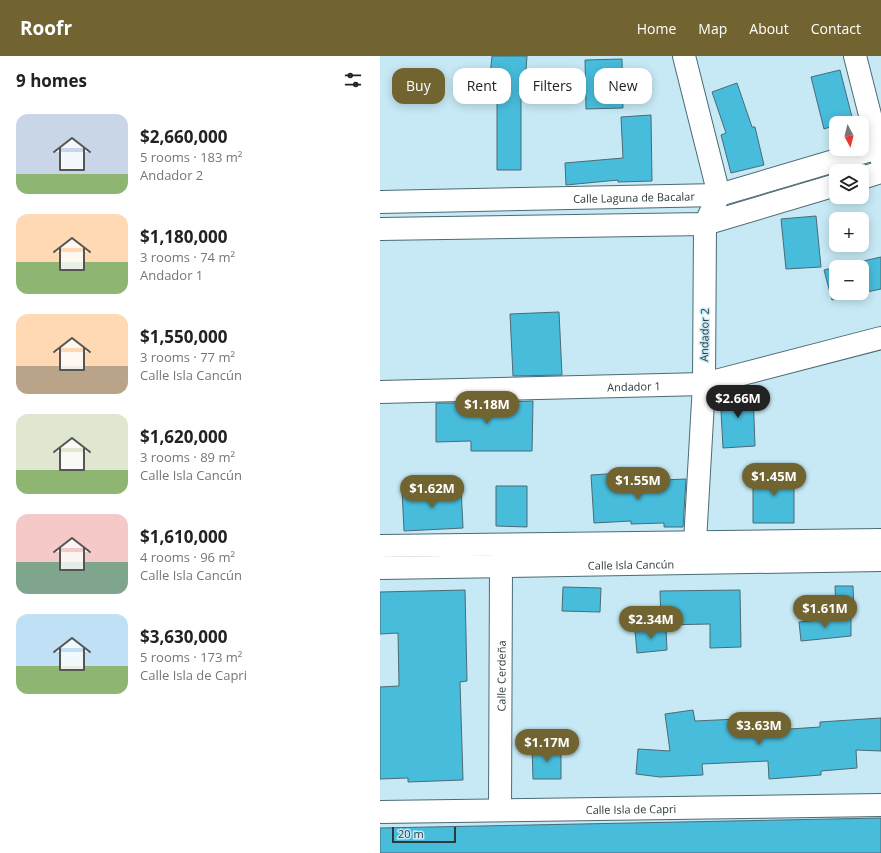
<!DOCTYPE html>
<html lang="en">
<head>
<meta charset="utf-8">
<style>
	:root { --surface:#fff; --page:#f6f6f6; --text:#222; --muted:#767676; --accent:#716431 }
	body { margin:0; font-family:"Open Sans",sans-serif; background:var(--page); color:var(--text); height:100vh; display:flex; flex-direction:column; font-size:15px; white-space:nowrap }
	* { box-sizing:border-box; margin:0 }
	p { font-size:13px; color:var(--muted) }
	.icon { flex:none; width:22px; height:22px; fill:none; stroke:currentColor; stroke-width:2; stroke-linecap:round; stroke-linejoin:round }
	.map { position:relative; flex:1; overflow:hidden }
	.panel { display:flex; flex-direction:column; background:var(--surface); width:380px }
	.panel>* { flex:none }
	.hud { position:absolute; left:12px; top:12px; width:380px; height:36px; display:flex; gap:8px }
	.needle { width:26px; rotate:173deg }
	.tools { position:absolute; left:449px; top:60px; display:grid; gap:8px }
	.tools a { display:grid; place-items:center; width:40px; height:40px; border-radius:8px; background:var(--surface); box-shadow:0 2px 10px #0003; font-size:20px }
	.scale { position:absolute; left:12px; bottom:10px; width:64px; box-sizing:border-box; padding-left:4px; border:2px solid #2c3a3e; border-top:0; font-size:11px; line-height:14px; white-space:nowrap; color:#2c3a3e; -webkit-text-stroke:3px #c6e9f5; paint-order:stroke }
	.price { position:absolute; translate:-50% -34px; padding:0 9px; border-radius:14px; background:var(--accent); color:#fff; font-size:13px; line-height:26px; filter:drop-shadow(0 1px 2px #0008) }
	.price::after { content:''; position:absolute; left:50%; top:24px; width:12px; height:9px; margin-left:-6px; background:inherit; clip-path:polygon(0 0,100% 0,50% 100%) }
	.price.active { background:#222; color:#fff }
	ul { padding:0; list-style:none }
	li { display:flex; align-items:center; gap:12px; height:100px; padding:0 16px }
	li span { display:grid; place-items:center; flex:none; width:112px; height:80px; border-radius:12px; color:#555 }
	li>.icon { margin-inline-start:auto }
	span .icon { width:48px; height:48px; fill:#fffc; stroke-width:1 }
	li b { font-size:17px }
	h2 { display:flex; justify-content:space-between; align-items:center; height:48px; padding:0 16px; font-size:17px }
	.chip { padding:0 14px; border-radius:12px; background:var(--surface); box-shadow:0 2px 10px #0003; font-size:14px; line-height:36px }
	.chip.active { background:var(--accent); color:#fff }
	header { display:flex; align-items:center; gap:24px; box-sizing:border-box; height:56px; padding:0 20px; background:var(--accent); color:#fff }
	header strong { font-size:19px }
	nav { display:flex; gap:22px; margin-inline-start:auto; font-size:14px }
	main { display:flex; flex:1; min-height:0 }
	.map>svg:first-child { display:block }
	.building { fill:#47bcdb; stroke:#4b6b75 }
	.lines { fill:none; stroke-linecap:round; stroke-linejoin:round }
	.minor-casing { stroke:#4b6b75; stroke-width:24 }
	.minor { stroke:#fff; stroke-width:22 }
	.labels { text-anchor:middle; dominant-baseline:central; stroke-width:3; stroke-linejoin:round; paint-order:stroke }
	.street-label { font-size:11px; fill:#2c3a3e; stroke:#c6e9f5 }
</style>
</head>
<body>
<header>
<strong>Roofr</strong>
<nav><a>Home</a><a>Map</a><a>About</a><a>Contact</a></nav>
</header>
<main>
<section class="panel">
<h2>9 homes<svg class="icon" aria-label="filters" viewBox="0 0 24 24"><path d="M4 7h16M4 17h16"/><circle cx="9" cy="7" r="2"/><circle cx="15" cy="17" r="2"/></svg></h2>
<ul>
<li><span style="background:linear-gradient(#c9d6e8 75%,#8fb573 0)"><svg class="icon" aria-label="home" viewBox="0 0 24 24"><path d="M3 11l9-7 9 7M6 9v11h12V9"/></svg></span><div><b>$2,660,000</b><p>5 rooms · 183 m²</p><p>Andador 2</p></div></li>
<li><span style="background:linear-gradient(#ffd9b3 60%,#8fb573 0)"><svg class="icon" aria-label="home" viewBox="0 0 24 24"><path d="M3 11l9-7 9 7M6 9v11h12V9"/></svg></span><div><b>$1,180,000</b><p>3 rooms · 74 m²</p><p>Andador 1</p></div></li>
<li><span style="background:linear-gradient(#ffd9b3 65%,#b9a48a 0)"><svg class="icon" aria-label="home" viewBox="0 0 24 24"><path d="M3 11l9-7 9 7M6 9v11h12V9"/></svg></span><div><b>$1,550,000</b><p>3 rooms · 77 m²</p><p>Calle Isla Cancún</p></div></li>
<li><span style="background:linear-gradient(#dfe7d0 70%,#8fb573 0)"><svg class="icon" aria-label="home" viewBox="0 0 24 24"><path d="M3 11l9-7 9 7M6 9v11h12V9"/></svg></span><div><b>$1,620,000</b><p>3 rooms · 89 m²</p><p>Calle Isla Cancún</p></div></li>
<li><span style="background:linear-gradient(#f6c9c9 60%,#7fa58c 0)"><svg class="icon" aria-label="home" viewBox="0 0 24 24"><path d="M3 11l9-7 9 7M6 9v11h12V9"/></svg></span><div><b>$1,610,000</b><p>4 rooms · 96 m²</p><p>Calle Isla Cancún</p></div></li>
<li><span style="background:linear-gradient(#bfe0f5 65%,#8fb573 0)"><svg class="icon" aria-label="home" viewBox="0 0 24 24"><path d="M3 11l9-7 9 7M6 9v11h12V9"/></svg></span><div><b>$3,630,000</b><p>5 rooms · 173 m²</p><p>Calle Isla de Capri</p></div></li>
</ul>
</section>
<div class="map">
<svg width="501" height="797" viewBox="0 0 501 797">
	<rect width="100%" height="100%" fill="#c6e9f5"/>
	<path class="building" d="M112,0H147L144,42H141V114H117V40L108,39Z
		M242,3L243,52L206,53L205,4Z
		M460,14L473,65L456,67V69L444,73L431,21Z
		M357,27L372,71H375L384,109L351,117L341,79L346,77L332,36Z
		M271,59L272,125L238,126V124L186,129L185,107L243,102L241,61Z
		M436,160L441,211L406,213L401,163Z
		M501,201V233L482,237V211H457Z
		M456,211V237H482L452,244L444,214Z
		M179,256L182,319L133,320L130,258Z
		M373,335L375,390L343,392L340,337Z
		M153,345L152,395H91V385L56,386V347H84V348Z
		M414,414V467H373V415Z
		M241,417V428L283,426V424L306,423L303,471H284V467L251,468V465L214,467L211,419Z
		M116,430H147V471L116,470Z
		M81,431L83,472L24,475L22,434Z
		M455,530H473L474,556L456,557Z
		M183,531L221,532L220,556L182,555Z
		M85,534L87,625L80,626L83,724L28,726V722L0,723V631L19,630L18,577L0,578V536Z
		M360,534L361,591L330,592V568L281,569L280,535Z
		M471,561V580L421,585L419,566Z
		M286,572L287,594L257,597L255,575Z
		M313,654L315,665L380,662V675L440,671V666L501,662V695L476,694L477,712L441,715V719L389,723L388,705L322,708L323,719L280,721L256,718L258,693L290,695L285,658Z
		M181,690V723H153L152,691Z
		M501,762V797H0V772Z"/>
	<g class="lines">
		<defs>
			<g id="minor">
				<path d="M304,0L339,139L325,168L324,328L315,486"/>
				<path d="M475,0L501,102"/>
				<path d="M482,122L501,116"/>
				<path id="s1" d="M0,146L339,139L501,91"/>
				<path d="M0,173L325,168L456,129"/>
				<path id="s2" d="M0,336L324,328L501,282"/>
				<path d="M0,490L501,484"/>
				<path id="s3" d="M0,512L501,504"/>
				<path id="s4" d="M120,754L121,510L124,495"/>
				<path id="s5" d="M0,756L501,749"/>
			</g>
		</defs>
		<use href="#minor" class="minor-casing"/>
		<use href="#minor" class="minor"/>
	</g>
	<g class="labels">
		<g class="street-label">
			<text stroke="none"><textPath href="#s1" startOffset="254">Calle Laguna de Bacalar</textPath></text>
			<text transform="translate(324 279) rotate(-89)">Andador 2</text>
			<text stroke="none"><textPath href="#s2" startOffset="254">Andador 1</textPath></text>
			<text stroke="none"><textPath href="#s3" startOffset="251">Calle Isla Cancún</textPath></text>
			<text stroke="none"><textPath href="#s4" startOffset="134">Calle Cerdeña</textPath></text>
			<text stroke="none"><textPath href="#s5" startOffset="251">Calle Isla de Capri</textPath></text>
		</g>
	</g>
</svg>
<div class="tools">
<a><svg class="needle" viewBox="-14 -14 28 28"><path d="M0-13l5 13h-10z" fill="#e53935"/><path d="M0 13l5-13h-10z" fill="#767676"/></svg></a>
<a><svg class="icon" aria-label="layers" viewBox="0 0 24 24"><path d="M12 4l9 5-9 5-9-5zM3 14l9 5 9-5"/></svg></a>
<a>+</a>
<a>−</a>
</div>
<div class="scale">20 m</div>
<b class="price active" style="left:358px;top:363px">$2.66M</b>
<b class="price" style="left:107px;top:369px">$1.18M</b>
<b class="price" style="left:394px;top:441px">$1.45M</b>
<b class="price" style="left:258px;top:445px">$1.55M</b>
<b class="price" style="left:52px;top:453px">$1.62M</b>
<b class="price" style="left:445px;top:573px">$1.61M</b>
<b class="price" style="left:271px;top:584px">$2.34M</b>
<b class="price" style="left:379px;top:690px">$3.63M</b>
<b class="price" style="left:167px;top:707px">$1.17M</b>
<div class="hud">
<a class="chip active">Buy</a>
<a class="chip">Rent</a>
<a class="chip">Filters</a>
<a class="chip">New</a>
</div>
</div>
</main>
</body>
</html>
